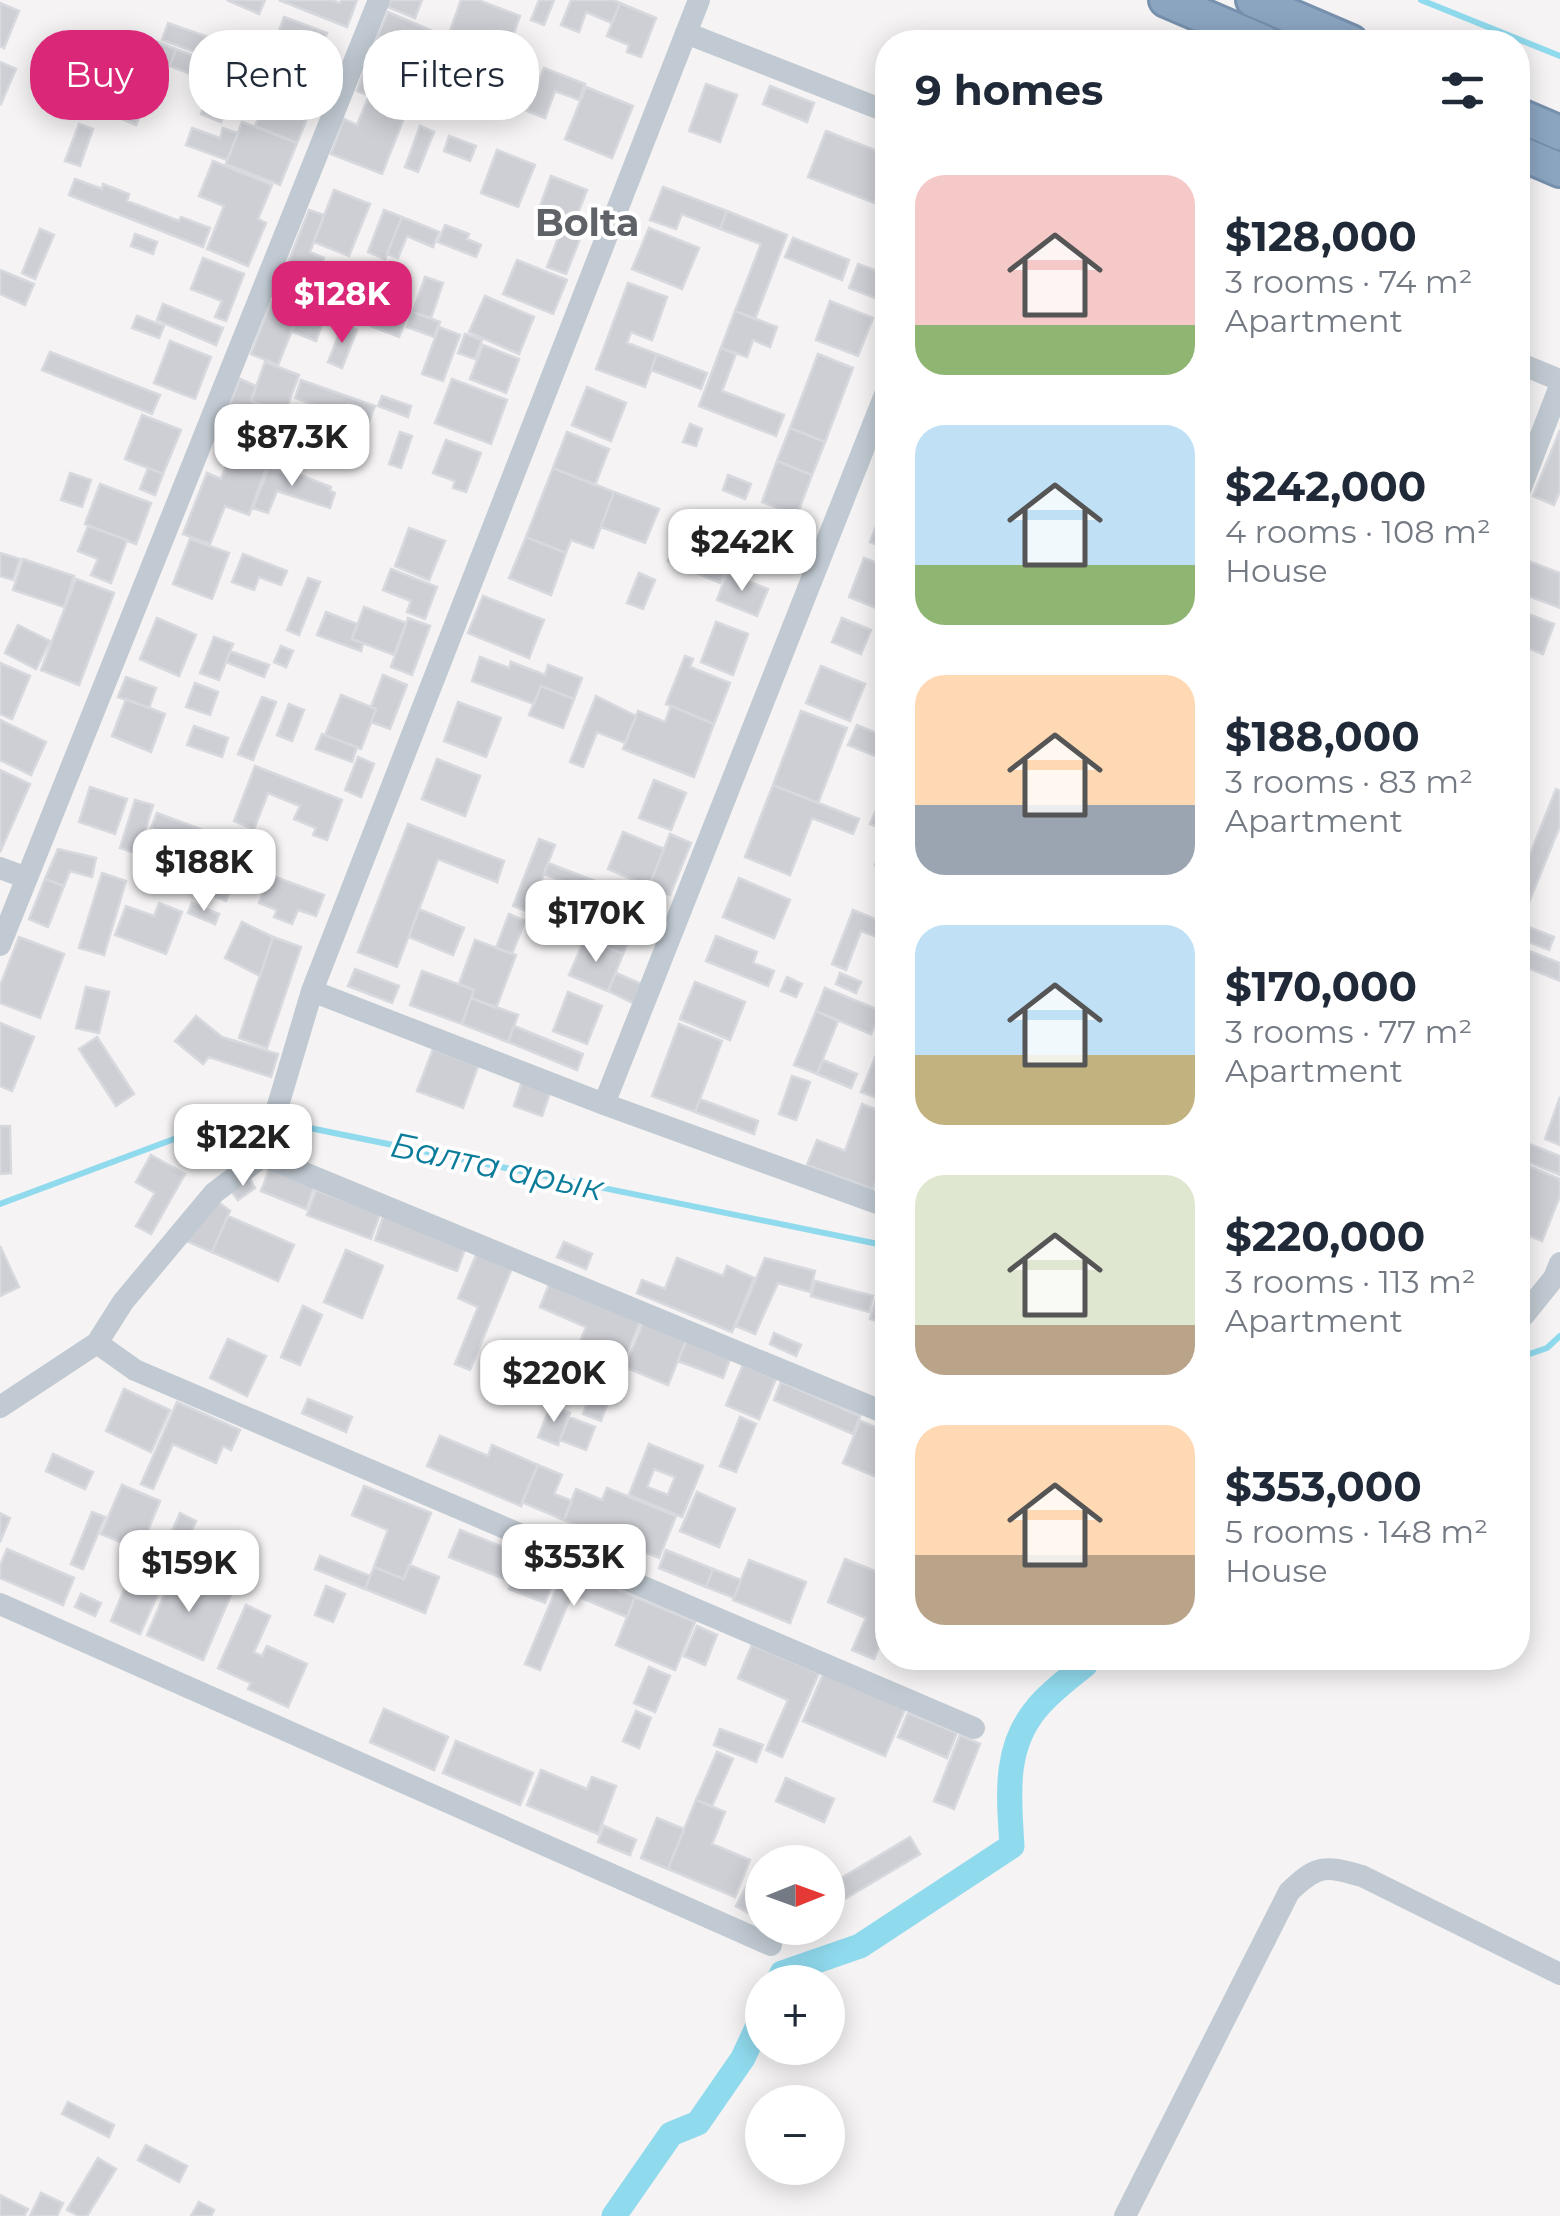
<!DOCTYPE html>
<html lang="en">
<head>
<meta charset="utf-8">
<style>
	:root { --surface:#fff; --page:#f6f6f7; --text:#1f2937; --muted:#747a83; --accent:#db2777 }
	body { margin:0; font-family:Montserrat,sans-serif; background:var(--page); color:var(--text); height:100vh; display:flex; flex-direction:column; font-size:38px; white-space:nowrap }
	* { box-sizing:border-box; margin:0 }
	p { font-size:32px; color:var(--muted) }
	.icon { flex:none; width:55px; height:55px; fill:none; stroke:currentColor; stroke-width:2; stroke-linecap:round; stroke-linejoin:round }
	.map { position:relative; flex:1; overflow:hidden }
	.drawer { position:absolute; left:875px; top:30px; width:655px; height:1640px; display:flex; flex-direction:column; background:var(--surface); border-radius:40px; box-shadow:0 5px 25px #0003 }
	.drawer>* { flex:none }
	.guide { position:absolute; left:30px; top:30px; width:695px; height:90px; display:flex; gap:20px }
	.needle { width:65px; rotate:89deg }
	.fabs { position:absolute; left:745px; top:1845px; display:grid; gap:20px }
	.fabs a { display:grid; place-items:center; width:100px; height:100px; border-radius:50%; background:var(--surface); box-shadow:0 5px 25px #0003; font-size:50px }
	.price { position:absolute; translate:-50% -85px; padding:0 22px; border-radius:20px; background:#fff; color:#222; font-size:32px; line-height:65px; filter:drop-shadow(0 2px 5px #0008) }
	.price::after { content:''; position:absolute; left:50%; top:60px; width:30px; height:22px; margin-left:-15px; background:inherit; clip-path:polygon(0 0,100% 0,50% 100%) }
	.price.on { background:var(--accent); color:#fff }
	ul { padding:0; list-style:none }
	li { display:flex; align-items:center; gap:30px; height:250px; padding:0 40px }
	li span { display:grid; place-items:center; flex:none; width:280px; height:200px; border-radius:30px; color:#555 }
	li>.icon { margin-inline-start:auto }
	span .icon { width:120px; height:120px; fill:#fffc; stroke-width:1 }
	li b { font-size:42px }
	h2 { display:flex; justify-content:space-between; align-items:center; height:120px; padding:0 40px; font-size:42px }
	.tag { padding:0 35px; border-radius:40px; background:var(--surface); box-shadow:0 5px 25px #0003; font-size:35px; line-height:90px }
	.tag.on { background:var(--accent); color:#fff }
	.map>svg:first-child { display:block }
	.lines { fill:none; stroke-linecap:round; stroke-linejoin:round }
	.stream { stroke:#90daee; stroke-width:6 }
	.canal { stroke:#90daee; stroke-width:25 }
	.building { fill:#cdcfd5; stroke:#d7d9de; stroke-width:2.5; fill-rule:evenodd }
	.highway-casing { stroke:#7690ad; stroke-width:38 }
	.minor { stroke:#c1cad2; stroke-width:22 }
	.highway { stroke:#8ba5c1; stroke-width:32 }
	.labels { text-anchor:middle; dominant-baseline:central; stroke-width:8; stroke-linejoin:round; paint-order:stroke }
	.water-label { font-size:35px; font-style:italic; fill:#0c7c9b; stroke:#fff }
	.quarter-label { font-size:38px; font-weight:bold; fill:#5f6368; stroke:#fff }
</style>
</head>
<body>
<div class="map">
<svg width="1560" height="2216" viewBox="0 0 1560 2216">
	<rect width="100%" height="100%" fill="#f5f3f3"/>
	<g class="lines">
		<path class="stream" d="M1421,0L1560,56
			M0,1204L241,1114L888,1246
			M1518,1358L1547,1348L1560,1336"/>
		<path class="canal" d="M778,1982L782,1973L860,1946L1012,1846C1009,1797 1003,1748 1037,1708C1050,1692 1069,1678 1085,1665L1088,1658
			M614,2216L671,2134L698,2123L743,2058L762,2017"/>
	</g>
	<path class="building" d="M227,0H265L259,14Z
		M279,0H331L340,3L342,0H357L347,27Z
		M391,0H422L415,18L388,7Z
		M461,0H478L520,16L507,52L450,31Z
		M539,0H554L544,25L531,20Z
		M571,0H613L620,3L612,23L586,12L579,32L561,25Z
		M0,3L19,11L4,48L0,46Z
		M620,3L656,18L641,57L627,52L629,45L607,36Z
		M388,12L437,33L421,73L371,53Z
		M284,17L327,33L316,63L273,47Z
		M168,23L245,50L239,68L162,40Z
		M132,32L176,49L170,66L140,53L133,73L117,67Z
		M472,46L503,58L497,73L466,61Z
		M176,49L205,60L198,77L170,66Z
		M268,59L322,82L314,101L260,78Z
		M448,60L462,66L454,85L440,80Z
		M0,62L16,69L1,104L0,103Z
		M368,62L384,68L373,97L357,91Z
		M511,66L524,71L511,111L497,106Z
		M544,68L585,84L579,100L555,91L545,118L527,111Z
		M116,71L152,86L136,125L101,110Z
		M273,84L314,101L297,143L255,126Z
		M706,84L737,95L720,142L689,131Z
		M770,86L814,103L807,122L763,104Z
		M586,87L633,106L612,158L565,139Z
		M209,95L228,103L221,122L201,114Z
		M368,98L406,113L382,174L331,154L344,119L357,125Z
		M242,122L297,143L280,185L226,164Z
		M79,124L93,129L80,166L65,161Z
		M420,126L434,132L418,172L405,167Z
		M192,128L220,138L223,128L238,133L227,160L186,145Z
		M826,131L888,155V168L874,203L808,177Z
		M449,136L476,146L470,161L444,151Z
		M497,150L535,165L518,207L481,193Z
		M213,161L272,185L258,219L266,223L248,266L207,249L224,206L199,196Z
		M551,176L587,190L574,223L539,209Z
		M75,179L102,189L103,184L129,194L127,201L179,221L181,217L210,228L203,247L69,195Z
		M663,187L727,211L720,229L682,214L676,229L650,220Z
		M334,190L370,204L349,256L314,242Z
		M309,210L324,215L310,252L324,258L316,280L286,268Z
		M384,210L402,217L385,259L368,252Z
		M727,211L787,235L755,319L735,311L761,244L720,229Z
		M402,217L439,232L433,247L407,236L398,258L387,254Z
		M564,223L583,231L566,274L547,267Z
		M445,225L469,234L467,239L481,245L476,257L438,242Z
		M649,228L699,248L682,289L632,269Z
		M40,229L54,235L35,279L22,273Z
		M135,234L157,242L153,254L131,246Z
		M793,238L849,260L842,280L785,257Z
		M203,258L244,274L226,321L215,317L222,301L191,289Z
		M517,260L567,280L553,314L503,294Z
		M858,264L888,275L881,300L849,288Z
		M0,270L34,284L25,305L0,294Z
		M425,277L443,283L431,318L413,312Z
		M295,278L333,293L316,341L291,331L299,313L284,307Z
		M628,283L667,297L652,340L631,332L627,343L657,354L645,387L596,369Z
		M485,296L534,317L519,354L469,332Z
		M830,301L873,318L858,356L816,340Z
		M271,302L299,313L278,365L251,354Z
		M163,304L223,328L216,345L157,320Z
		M379,304L408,314L399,337L371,326Z
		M735,311L777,327L770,347L753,340L747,357L721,348Z
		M413,312L440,322L434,337L407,327Z
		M137,316L164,326L159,338L132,328Z
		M343,324L357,330L342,368L328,362Z
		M439,327L460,335L443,381L422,374Z
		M465,334L482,340L475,359L458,353Z
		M170,341L211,357L195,399L154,383Z
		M483,345L519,359L506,393L470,379Z
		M721,348L736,354L722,391L784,415L776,436L699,406Z
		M50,352L160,395L152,414L42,370Z
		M657,354L707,373L701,389L651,370Z
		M818,354L853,368L825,442L790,428Z
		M265,362L299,375L285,413L251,401Z
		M240,379L256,386L251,401L255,402L237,448L216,439Z
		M452,379L507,400L491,444L435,423Z
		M301,380L375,406L368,424L295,398Z
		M587,387L626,403L611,441L572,425Z
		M382,396L411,406L408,417L378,406Z
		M142,415L181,430L163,474L125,459Z
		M320,416L329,419L324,434L315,431Z
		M356,420L368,424L360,449L347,444Z
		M690,424L702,429L696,446L683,442Z
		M790,428L825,442L812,475L777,461Z
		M1560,430V491L1554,505L1533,496Z
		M400,432L412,436L401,468L389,464Z
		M567,432L609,449L595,485L553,468Z
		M446,440L481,453L466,492L453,488L455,481L433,473Z
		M230,455L266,469L249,515L225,506L210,544L183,534L207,473L221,479Z
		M777,461L812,475L797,515L762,502Z
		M269,467L284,473L285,469L331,487L330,491L335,493L330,508L277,491L268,513L253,508Z
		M148,468L163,474L155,495L140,489Z
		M553,468L614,492L593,548L571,540L566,553L526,537Z
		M70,473L91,480L82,507L61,500Z
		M728,475L751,484L745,499L723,490Z
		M100,484L151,503L136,544L85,524Z
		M614,492L659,509L645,543L601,527Z
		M885,503L888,504V549L870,542Z
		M758,519L791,531L776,569L744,557Z
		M88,526L127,540L111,583L91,575L98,559L78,551Z
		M409,528L445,541L429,580L395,566Z
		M526,537L566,553L551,595L509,578Z
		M190,539L229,553L212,599L173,584Z
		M674,548L689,555L691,550L728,566L720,583L668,561Z
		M0,553L20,559L13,580L0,576Z
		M243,554L287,571L281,585L259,577L254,590L232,582Z
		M864,558L888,567V613L849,597Z
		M23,559L74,576L64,607L13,590Z
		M1528,561L1560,573V608L1518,592Z
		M391,569L437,587L425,619L407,612L411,601L383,590Z
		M639,573L655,580L643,609L627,603Z
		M727,573L768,589L757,616L717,600Z
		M308,578L320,582L299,635L287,630Z
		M76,579L114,593L79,685L41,670Z
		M483,596L544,620L529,658L468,633Z
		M364,607L406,623L394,655L352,639Z
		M1518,610L1554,624L1543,654L1518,644Z
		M326,612L357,624L352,639L363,643L361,651L317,635Z
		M157,618L196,635L179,676L140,659Z
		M408,618L430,626L412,675L391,667Z
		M842,618L871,630L861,654L832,642Z
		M716,622L748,634L733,675L701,662Z
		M18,625L50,641L36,669L5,653Z
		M214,637L233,644L219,680L200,673Z
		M281,646L293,651L286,667L274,662Z
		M230,651L269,665L264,677L226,662Z
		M685,656L693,659L690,667L730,683L714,724L666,704Z
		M480,657L509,668L511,662L545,675L548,665L582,678L574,699L541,686L534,704L472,681Z
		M0,663L30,676L12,719L0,714Z
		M821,666L865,684L850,721L806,703Z
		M383,675L407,685L390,729L371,722L376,709L371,707Z
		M126,677L156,688L149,708L118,697Z
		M195,683L218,692L210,715L186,707Z
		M541,686L574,699L563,728L529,715Z
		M341,695L376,709L361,749L325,735Z
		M596,696L636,716L625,743L597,732L583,767L570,762Z
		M262,697L276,702L253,760L238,754Z
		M126,699L165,714L151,752L112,736Z
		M458,702L501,718L486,757L444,741Z
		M289,704L304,710L292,741L277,735Z
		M671,706L714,724L694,777L623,749L638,711L665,722Z
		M801,711L847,728L818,803L773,785Z
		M0,720L46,742L31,775L0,760Z
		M857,725L888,738V761L848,745Z
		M194,726L228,738L222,757L187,745Z
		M322,734L357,747L352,762L316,749Z
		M358,757L374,764L361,797L345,790Z
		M437,759L480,776L465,816L422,799Z
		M255,766L342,800L327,840L313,835L316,828L294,819L300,806L268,793L254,829L234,821Z
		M0,770L30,784L0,852Z
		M654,780L686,793L671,830L639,818Z
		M888,782V826L886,830L870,824Z
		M773,785L859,819L853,834L812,818L790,875L745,857Z
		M90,787L127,799L115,834L79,822Z
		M1556,789L1560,791V826L1522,919L1518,917V885Z
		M135,800L153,805L138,854L120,848Z
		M157,813L208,832L202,848L151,828Z
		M408,824L504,861L497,882L438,859L397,967L358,952Z
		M887,830H888V870L875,865Z
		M623,832L664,849L649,886L608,869Z
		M670,834L691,843L670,895L649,886Z
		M539,839L555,845L529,912L513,906Z
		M206,841L219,846L210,871L197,866Z
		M58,849L96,858L92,877L70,871L64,886L45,879Z
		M229,850L244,856L226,901L188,886L195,870L218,879Z
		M548,863L616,889L612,900L544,874Z
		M102,873L126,881L104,955L79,948Z
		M270,875L324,895L316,916L298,910L292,924L274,917L277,910L259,903Z
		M739,878L790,900L774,938L723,917Z
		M45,879L64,886L48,927L29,919Z
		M565,884L639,915L623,954L585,938L588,931L551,916Z
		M159,903L182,912L166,954L115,935L126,906L154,916Z
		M192,903L219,914L215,924L188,913Z
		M419,909L464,928L453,955L409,937Z
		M853,910L888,924V941L861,931L846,970L832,964Z
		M509,914L525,921L512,954L496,948Z
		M242,922L273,937L260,976L225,958Z
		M1526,926L1554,937L1549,950L1521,939Z
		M716,936L757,952L753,963L774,971L768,986L706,961Z
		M19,937L64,954L40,1018L0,1003V986Z
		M273,937L301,947L267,1048L239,1038Z
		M585,938L623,954L608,991L569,975Z
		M475,940L516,955L496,1008L471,998L474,990L459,984Z
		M1519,947L1560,963V981L1518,964Z
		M355,969L399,986L392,1003L348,986Z
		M422,971L474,990L462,1024L410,1005Z
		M616,973L641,984L633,1003L608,991Z
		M840,973L861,982L856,993L836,984Z
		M787,977L802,984L796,997L781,991Z
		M695,982L745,1002L730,1040L680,1019Z
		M86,987L109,992L99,1033L76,1028Z
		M825,988L881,1011L871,1034L816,1011Z
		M568,992L602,1006L587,1044L553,1031Z
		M471,998L518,1015L508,1042L462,1024Z
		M816,1011L838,1021L817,1074L794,1065Z
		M883,1011L888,1013V1035L876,1030Z
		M196,1016L222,1037L278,1054L271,1077L209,1057L203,1064L175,1041Z
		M0,1023L34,1037L12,1091L0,1086Z
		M679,1024L722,1041L695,1112L652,1096Z
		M514,1026L583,1054L577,1070L508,1042Z
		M97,1037L134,1094L116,1106L79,1049Z
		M433,1049L478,1066L463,1108L417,1091Z
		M876,1055L888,1059V1102L861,1092Z
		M823,1060L857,1074L851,1088L817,1074Z
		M792,1076L810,1082L796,1120L779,1114Z
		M522,1081L551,1090L542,1116L514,1106Z
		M1560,1097V1145L1545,1139Z
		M700,1099L758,1121L754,1134L695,1112Z
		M862,1104L888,1114V1149L873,1189L807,1165L817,1140L845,1151Z
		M0,1126H10L11,1173L0,1174Z
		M1524,1142L1560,1156V1175L1518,1158Z
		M151,1155L185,1174L151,1234L136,1226L155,1193L136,1182Z
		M1518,1165L1528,1169L1522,1182L1518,1180Z
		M1529,1166L1560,1179V1196L1542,1241L1518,1231V1194Z
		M269,1170L314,1187L306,1209L261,1191Z
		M249,1178L255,1188L238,1200L231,1191Z
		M316,1190L380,1214L371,1239L307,1215Z
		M217,1201L230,1211L212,1252L184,1240Z
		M384,1214L466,1246L457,1271L375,1240Z
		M228,1216L294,1245L278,1281L212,1252Z
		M564,1242L592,1254L586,1269L557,1257Z
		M0,1246L19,1287L0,1296Z
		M346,1250L383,1266L362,1318L324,1302Z
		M477,1253L512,1268L470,1370L455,1364L478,1307L458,1298Z
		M677,1258L723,1276L727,1266L754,1278L732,1332L637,1293L642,1280L665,1289Z
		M765,1258L815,1271L810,1292L778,1283L755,1334L736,1326Z
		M815,1281L873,1296L869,1312L811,1296Z
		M550,1282L641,1320L622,1365L578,1347L586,1327L540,1307Z
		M876,1299L888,1303V1324L870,1319Z
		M303,1306L322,1315L300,1365L281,1357Z
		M644,1320L687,1338L668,1385L625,1367Z
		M774,1333L801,1345L796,1356L770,1344Z
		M228,1339L266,1356L247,1396L210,1378Z
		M686,1341L730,1359L723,1378L678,1361Z
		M604,1358L622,1365L601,1421L583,1414Z
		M743,1365L776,1379L759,1419L726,1405Z
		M781,1382L860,1416L853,1434L774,1400Z
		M124,1389L170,1410L151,1452L106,1431Z
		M308,1399L352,1417L346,1432L302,1413Z
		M177,1402L240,1430L231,1450L223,1446L216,1463L173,1444L153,1489L141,1484Z
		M551,1405L570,1413L558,1445L538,1437Z
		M569,1417L595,1427L586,1450L560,1440Z
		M740,1417L756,1424L736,1472L720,1466Z
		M860,1421L888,1432L886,1481L843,1463Z
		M440,1436L488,1456L492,1445L538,1465L521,1506L427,1466Z
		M649,1444L703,1466L682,1517L629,1495ZM654,1469L675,1477L668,1495L647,1487Z
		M53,1454L93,1472L85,1489L46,1471Z
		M538,1465L562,1475L554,1494L572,1501L564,1520L522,1502Z
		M122,1485L160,1501L140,1550L101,1534Z
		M364,1486L431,1513L404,1579L374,1567L388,1530L352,1515Z
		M607,1488L676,1516L659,1558L564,1520L576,1489L602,1500Z
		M697,1492L735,1509L719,1547L680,1531Z
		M92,1512L105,1517L83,1569L71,1564Z
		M0,1513L10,1518L0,1542Z
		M180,1513L196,1521L168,1585L152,1578Z
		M460,1530L558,1569L545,1603L509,1589L512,1582L449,1557Z
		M7,1549L74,1578L63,1605L0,1578V1566Z
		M666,1550L713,1569L706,1587L659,1568Z
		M320,1556L370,1576L365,1589L315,1569Z
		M845,1559L888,1576V1625L874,1659L852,1650L866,1618L828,1602Z
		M749,1560L806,1582L790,1623L733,1600Z
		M409,1565L439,1577L425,1613L365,1589L374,1567L404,1579Z
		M565,1568L635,1597L627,1617L572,1594L540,1670L525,1664Z
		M713,1569L741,1580L734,1598L706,1587Z
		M175,1570L231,1595L203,1660L147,1635Z
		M131,1573L161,1587L140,1634L111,1621Z
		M326,1586L345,1594L333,1622L315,1615Z
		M81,1594L101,1603L95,1616L75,1607Z
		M635,1597L695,1622L675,1670L616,1645Z
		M246,1605L270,1616L254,1652L262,1656L267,1646L307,1664L288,1707L248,1689L251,1683L218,1668Z
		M697,1626L717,1635L705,1665L684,1656Z
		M752,1645L819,1673L782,1757L766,1750L788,1700L738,1678Z
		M900,1658H926L922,1666Z
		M649,1667L670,1676L655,1712L634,1703Z
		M824,1672L906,1707L885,1756L803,1721Z
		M384,1709L448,1737L434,1770L370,1742Z
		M636,1711L651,1718L639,1748L623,1741Z
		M908,1713L957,1733L947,1758L898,1737Z
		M720,1729L763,1745L756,1762L714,1745Z
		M960,1735L980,1744L954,1809L934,1801Z
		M456,1741L533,1773L520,1805L443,1773Z
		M717,1752L733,1759L712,1806L696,1800Z
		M541,1770L587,1789L592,1777L616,1786L598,1834L527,1805Z
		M786,1778L834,1799L824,1822L776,1801Z
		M696,1800L725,1812L712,1844L750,1860L735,1897L668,1869Z
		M657,1818L684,1829L668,1869L641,1858Z
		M604,1826L636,1840L630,1855L598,1842Z
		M910,1837L920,1854L833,1906L828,1897V1886Z
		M755,1870L762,1874V1921L736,1906Z
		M68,2102L114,2125L109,2137L62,2114Z
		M146,2145L187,2166L179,2182L138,2160Z
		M98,2158L116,2169L87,2216H79L67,2210Z
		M41,2193L63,2203L57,2216H30Z
		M0,2195L28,2209L24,2216H0Z
		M199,2202L214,2210L211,2216H191Z"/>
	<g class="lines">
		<defs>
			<path id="highway" d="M1166,0L1264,42
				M1253,0L1351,42
				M1518,115L1560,133
				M1518,152L1560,170"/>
		</defs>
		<use href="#highway" class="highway-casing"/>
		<path class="minor" d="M686,33L888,112
			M1518,363L1560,380
			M1518,495L1560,386
			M0,868L27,878
			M0,945L379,0
			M312,991L604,1104L888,1207
			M604,1104L888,387
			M263,1156L888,1414
			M1518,1317L1524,1315L1554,1278L1560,1263
			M97,1343L135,1370L974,1728
			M0,1407L97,1343L123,1302L214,1193L263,1156L312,991L699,0
			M0,1604L771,1945
			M1125,2216L1289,1892C1317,1865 1324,1865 1362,1876L1560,1974"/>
		<use href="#highway" class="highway"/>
	</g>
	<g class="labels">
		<g class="water-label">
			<text transform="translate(497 1166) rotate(12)">Балта арык</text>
		</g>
		<g class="quarter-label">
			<text x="587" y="222">Bolta</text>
		</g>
	</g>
</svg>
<div class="fabs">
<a><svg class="needle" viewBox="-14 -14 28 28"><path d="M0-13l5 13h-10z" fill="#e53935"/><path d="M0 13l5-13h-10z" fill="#747a83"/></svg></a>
<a>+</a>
<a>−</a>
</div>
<b class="price on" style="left:342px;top:346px">$128K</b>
<b class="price" style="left:292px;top:489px">$87.3K</b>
<b class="price" style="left:742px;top:594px">$242K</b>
<b class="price" style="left:204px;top:914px">$188K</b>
<b class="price" style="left:596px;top:965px">$170K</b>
<b class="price" style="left:243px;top:1189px">$122K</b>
<b class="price" style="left:554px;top:1425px">$220K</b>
<b class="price" style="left:574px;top:1609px">$353K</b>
<b class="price" style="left:189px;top:1615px">$159K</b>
<div class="guide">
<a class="tag on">Buy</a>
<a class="tag">Rent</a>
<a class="tag">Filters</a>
</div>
<section class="drawer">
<h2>9 homes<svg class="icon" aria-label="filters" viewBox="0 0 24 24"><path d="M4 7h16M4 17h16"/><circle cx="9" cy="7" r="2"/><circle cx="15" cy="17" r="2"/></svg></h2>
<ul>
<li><span style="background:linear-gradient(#f6c9c9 75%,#8fb573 0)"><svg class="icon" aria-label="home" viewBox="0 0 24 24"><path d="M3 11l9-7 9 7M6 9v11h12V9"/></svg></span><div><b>$128,000</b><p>3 rooms · 74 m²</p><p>Apartment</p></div></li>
<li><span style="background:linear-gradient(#bfe0f5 70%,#8fb573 0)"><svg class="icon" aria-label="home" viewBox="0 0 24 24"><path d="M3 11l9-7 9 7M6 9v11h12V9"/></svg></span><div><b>$242,000</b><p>4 rooms · 108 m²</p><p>House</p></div></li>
<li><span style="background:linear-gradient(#ffd9b3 65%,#9aa5b1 0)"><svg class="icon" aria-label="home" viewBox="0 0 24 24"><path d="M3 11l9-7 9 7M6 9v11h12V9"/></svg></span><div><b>$188,000</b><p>3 rooms · 83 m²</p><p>Apartment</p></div></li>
<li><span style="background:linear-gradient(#bfe0f5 65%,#c2b280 0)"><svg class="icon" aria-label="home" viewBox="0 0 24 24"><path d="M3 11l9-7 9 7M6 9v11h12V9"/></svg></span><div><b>$170,000</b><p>3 rooms · 77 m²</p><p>Apartment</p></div></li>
<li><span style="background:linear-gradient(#dfe7d0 75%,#b9a48a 0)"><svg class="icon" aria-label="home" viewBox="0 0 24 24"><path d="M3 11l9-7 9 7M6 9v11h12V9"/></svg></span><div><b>$220,000</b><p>3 rooms · 113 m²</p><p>Apartment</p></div></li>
<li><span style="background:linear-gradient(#ffd9b3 65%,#b9a48a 0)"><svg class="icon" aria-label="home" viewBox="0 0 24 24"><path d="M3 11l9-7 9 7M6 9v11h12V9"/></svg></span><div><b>$353,000</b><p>5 rooms · 148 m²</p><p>House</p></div></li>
</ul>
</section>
</div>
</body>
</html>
